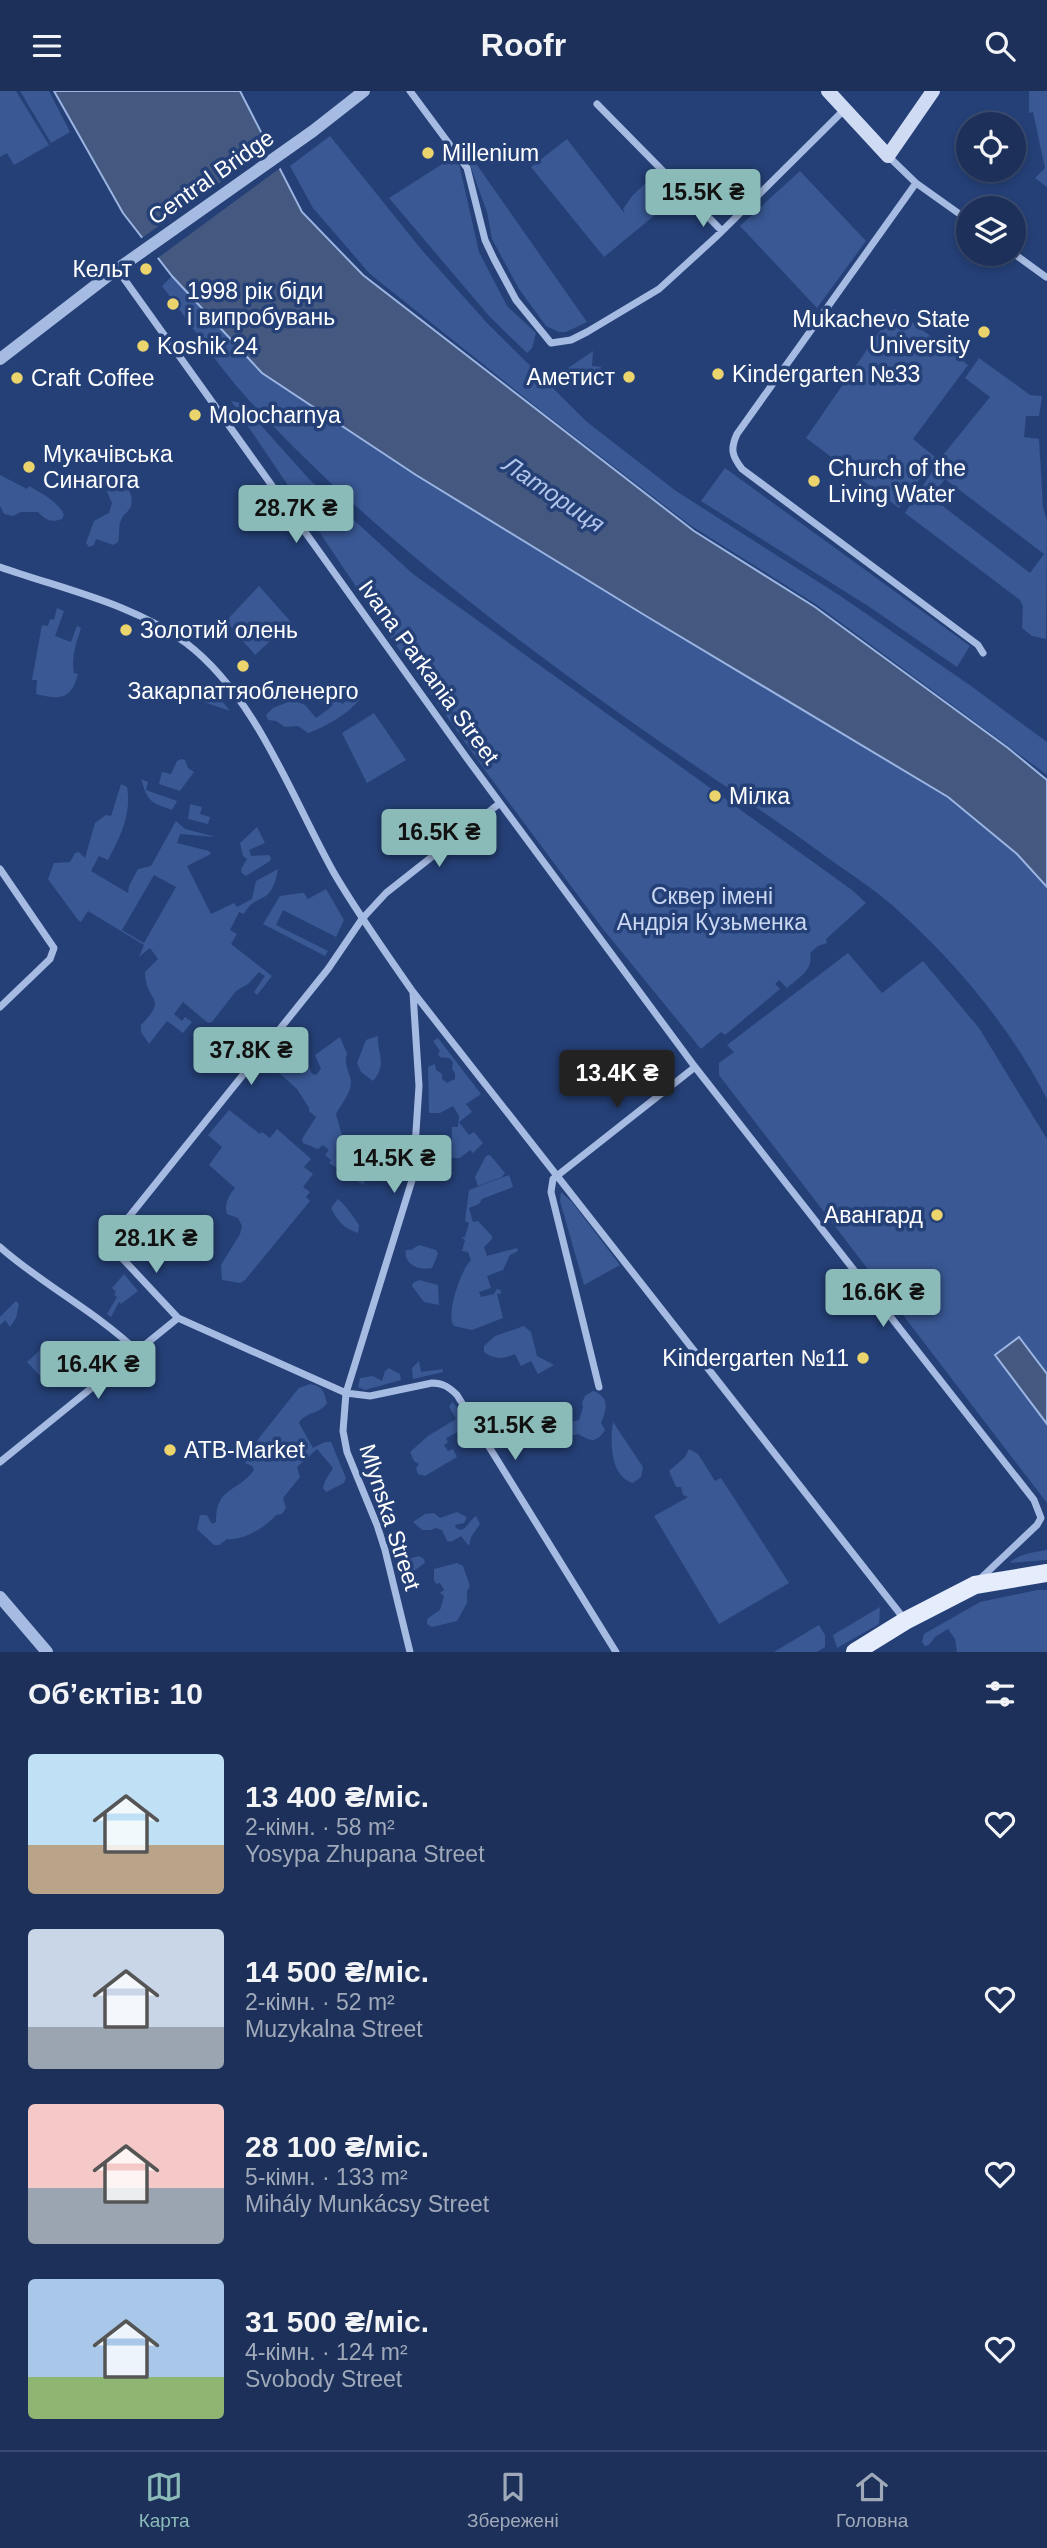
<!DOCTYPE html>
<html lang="uk">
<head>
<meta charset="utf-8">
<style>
	:root { --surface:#1c3059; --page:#25385f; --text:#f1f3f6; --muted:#a0a9ba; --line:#3a4b6f; --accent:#8bbbb9 }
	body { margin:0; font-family:Helvetica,sans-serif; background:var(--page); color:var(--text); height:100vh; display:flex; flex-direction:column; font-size:26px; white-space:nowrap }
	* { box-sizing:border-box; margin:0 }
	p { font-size:23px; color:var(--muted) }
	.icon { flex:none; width:38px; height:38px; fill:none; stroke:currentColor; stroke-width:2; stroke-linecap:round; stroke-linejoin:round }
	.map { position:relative; height:1561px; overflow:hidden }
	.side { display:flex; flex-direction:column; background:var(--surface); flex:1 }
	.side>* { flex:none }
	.buttons { position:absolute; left:956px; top:21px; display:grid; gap:14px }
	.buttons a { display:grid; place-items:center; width:70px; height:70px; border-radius:50%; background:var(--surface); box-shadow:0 4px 10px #0003,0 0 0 2px var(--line); font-size:35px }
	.price { position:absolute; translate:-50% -60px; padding:0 16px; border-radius:7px; background:var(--accent); color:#111; font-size:23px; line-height:46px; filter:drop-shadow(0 2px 4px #0008) }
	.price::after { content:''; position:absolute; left:50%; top:42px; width:21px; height:16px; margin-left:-10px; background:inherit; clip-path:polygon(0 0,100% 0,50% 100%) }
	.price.selected { background:#222; color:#fff }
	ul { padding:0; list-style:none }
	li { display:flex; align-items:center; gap:21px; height:175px; padding:0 28px }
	li span { display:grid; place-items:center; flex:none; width:196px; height:140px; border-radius:7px; color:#555 }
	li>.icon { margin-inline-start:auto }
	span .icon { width:84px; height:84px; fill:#fffc; stroke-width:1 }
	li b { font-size:30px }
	h2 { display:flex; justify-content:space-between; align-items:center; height:84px; padding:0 28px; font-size:30px }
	header { display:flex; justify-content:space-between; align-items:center; height:91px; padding:0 28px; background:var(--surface); font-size:32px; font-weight:800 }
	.menu { display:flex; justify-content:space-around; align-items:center; height:98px; border-top:2px solid var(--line); background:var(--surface); font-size:19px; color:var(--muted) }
	.menu a { display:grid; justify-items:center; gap:4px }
	.menu .selected { color:var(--accent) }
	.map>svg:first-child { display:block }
	.green { fill:#395894; fill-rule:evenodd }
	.water { fill:#445880; stroke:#9bb5e3; stroke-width:2 }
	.pier { fill:#254077 }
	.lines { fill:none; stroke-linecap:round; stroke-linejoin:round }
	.minor { stroke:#a6bbe2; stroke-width:7 }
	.tertiary { stroke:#a6bbe2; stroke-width:12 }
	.secondary { stroke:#cfdbf3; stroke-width:14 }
	.primary { stroke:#e5ecfc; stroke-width:18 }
	.poi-dot { fill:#ebd46b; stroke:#254077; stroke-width:2.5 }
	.labels { text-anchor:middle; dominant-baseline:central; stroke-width:7; stroke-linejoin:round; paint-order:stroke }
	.poi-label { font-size:23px; fill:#fff; stroke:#254077; text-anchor:start }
	.street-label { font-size:23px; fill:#fff; stroke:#254077 }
	.park-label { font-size:23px; fill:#c9d7f2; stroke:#254077 }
	.water-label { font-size:24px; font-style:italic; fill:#b1c5eb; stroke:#254077 }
</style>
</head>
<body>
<header><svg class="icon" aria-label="menu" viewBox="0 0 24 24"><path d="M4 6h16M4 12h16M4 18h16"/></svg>Roofr<svg class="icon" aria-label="search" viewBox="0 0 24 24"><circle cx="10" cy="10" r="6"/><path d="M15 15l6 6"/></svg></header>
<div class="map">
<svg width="1047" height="1561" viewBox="0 0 1047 1561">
	<rect width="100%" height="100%" fill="#254077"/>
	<path class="green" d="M0,0H16L49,54L14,74L7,62L0,66Z
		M20,0H49L70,41L51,52Z
		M1029,0H1047V96L1035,87L1045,77L1033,21L1029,22Z
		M330,45L421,158L487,232L587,331L676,400L842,506L971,595L1047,651V684L817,514L690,434L539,318L370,183L313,117L290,75Z
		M567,48L625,123L623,118L632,105L656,82L678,105L604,166L531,76Z
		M444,72L459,73L479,161L507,215L536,242L532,257L527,262L489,225L389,107Z
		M470,74H477L587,231L566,241H559L546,235L519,198L492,148L487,121Z
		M800,80L866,150L817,217L740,135Z
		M172,185L262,282L948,706L1017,763L1047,796V1008C1009,934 954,869 892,814C872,797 849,782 828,767C761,718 691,673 623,625C490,530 357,428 247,307C216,273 190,232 162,195Z
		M895,218L968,274L913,348L935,366L899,417L806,347Z
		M593,260L592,275L601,276L600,287L579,285L568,277Z
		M979,267L1030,304L1042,305L1039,325H1026L1024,346L1039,348L1043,416L1047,430L1046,548L1032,545L1022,537L1023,515L1020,509L905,422L943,364L990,306L965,287ZM945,388L1044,463L1030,482L931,406Z
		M231,310L241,312L309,388L413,483L852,799L866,812L826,848L827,852L818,855L810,862C814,879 798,887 787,897L779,889L775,893L780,898L725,944L721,941L701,958L603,838L487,682L384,537Z
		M725,377L970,555L957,576L868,515L701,410Z
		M0,384L27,398L29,395C42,403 58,410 64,424L62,428C51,432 46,429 38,421H21L13,425L4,423L0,415Z
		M117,387C127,391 134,405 131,415C129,421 123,423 121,429C118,436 120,444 118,451L113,454L96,448L94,454L89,456L86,452L94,430L109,422L112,412L107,401Z
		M259,495L291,531L255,564L226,530Z
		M57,517L64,520L55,545L71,551L77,535L81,537C76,553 71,566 74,582L78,583C71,609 60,609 36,603L37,589H32L42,534L48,535L50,528L54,529Z
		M209,594L230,620L204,611Z
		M332,600L342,613L356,604L360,608C349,622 326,636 308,642L298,635L285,636L276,630L268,629L266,624L273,617L293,609L305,614L316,627L330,617L325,610L326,602Z
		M374,622L406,669L367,692L342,642Z
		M181,668L185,669L188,677L194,681L180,700L159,693L162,681L171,683L177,670Z
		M141,688L148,691L146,699L177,710L172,719C150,711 148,711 141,688Z
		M121,693L127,696C132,723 120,746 108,769L99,765L91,780L128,802L129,795L138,778L151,775L176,730L185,738L216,746L180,743L177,752L209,760L211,763L187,775L211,823L234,812L237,816L252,808L256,790L278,778C271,818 257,799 244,823L239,821L230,839L237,843L231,853L272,885L257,904L254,901L265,885L259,881L248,893L236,900L212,931L208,932L183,911L174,923L182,930L185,926L192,931L183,942L167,930L149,953L141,941V934C170,904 145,912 145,881L158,868L150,857L139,866L144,854L88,820L81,831L78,829L48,788L54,772L70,771L75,762L79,761L85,767L95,732L106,724L111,725ZM154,784L176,796L144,852L122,839Z
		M190,713L202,716L200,723L210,726L208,733L188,728Z
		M257,736L265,752L249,759L251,765L269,764L271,767L270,770L246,785L242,782L241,778L247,768L243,765L240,752Z
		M326,798L344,829L336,846L283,819L276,834L328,860L325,865L263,833L280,805L301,802H304L308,808Z
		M848,862L882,902L923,870L979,937L1047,1048V1412L719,984V972L734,961L727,954Z
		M378,945C377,964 388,972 373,990L361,981L357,972L366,949Z
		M340,946L347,963C343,973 350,981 351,991C351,1003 341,1013 336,1023L344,1052L349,1056L347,1069L364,1073L369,1082L363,1094L329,1072L331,1069L325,1064L329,1059L323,1054L318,1058L303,1052L302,1048L316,1026L309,1020V1017L297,998L275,978L283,969L288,973L297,963L306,967L312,983L316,984L321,978L315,964Z
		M438,947L481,1003L466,1013L472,1021L459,1031L469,1044L474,1041L483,1052L473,1062L470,1059L460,1067H451L452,1036H458L459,1025L453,1015L440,1022H429L428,976L435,973L436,979L442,983V988L447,992L455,988V982L452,978L453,971L449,967L440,966L438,963L440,960L433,950Z
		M229,1019L260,1043L262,1041L270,1047L277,1038L311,1068L304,1076L313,1083L303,1096L310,1101L306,1106L310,1110L245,1189L240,1192L222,1189L221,1174L240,1143L242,1135L238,1127L227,1123C224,1114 228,1105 235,1097L209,1074L222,1056L208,1044Z
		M490,1064L505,1082L502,1086L478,1095L475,1086L486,1065Z
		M509,1084L513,1096L482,1108L479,1113L469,1117L473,1131L478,1130L492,1145V1148L484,1156L487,1165L517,1157L518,1160L510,1164L503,1179L487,1185L491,1197L479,1201L481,1206L494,1203L497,1198L500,1199L502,1202L497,1203L503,1227L472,1239L454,1235C445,1225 461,1178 471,1169L468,1161L462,1160L465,1149L461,1146H465L469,1132L465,1130L469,1099Z
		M561,1101L572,1111L620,1174L584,1194L560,1110Z
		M338,1108C347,1116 352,1124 359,1134L358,1142C343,1136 339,1132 331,1117Z
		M419,1154L436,1159L438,1163L432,1177C421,1180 403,1174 406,1159H411Z
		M124,1183L138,1200L121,1213L119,1211L111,1226L107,1223L117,1206L114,1204L116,1201L112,1197Z
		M419,1189L438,1194L439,1214L424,1211L412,1195L413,1192Z
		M16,1210L19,1213L16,1227L10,1236L5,1229L0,1234V1226Z
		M524,1235L531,1241L537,1265L554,1274L538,1283L531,1270L521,1275L515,1263C503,1268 495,1269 484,1261V1255L495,1245Z
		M50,1250L56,1255L55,1259L62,1274L43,1288L27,1271Z
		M419,1270L421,1281L443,1278V1281L413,1288L412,1277Z
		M389,1277L400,1283L401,1289L365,1299L358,1296L360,1287L373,1285L382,1290L385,1280Z
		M310,1293C323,1295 324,1301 327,1312C320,1323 305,1321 299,1332L313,1357L325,1351H331L346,1387L344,1392L326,1401L323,1397L325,1390L333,1377L317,1358L297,1376L300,1386L283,1407L286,1417L282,1423L276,1424C266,1436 243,1450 227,1448L219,1454H214L197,1438L200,1424H207L212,1433L216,1431C216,1395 236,1403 254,1379L252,1375L245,1372L259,1347L294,1303L299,1297Z
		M593,1300C610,1306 607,1318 601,1332L605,1339C595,1354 590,1349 578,1343L567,1346L561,1336L567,1332L579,1329L583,1316L582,1312L585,1305Z
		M452,1311L459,1318L460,1329L474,1340V1345L478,1348L475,1356L464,1338L446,1347L448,1351L444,1354L448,1360L453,1358L457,1366L425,1385L418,1383L416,1377L419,1373L414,1370L410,1361L428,1345L456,1328L449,1316Z
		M613,1331L643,1376L641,1386L633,1392C610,1386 610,1350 613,1331Z
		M689,1358L698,1363L715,1390L721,1387L789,1492L719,1533L654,1425L688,1406L683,1404L681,1396H676L669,1380L685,1366Z
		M457,1421L467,1426L464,1432L455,1434L456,1437L461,1439C468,1436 470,1429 476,1425L480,1433L471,1446L469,1455L461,1445L451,1451L447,1450L442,1439L435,1437L432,1439H422L413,1431L425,1423L434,1422L440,1427Z
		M1047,1459V1469L1010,1472C1017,1463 1035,1461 1047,1459Z
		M419,1465L424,1468L425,1472L411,1482L404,1479L408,1468Z
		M457,1472L463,1475L470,1495L467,1500V1512L457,1530L432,1536L427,1533V1528L440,1519L444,1505L440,1502L444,1499L440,1492L436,1493L434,1489V1478Z
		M1037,1499H1047V1561H957L955,1548L948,1538L935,1546L929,1554L925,1555L922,1551L924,1543L980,1511Z
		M880,1516L879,1533L837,1557L833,1544Z
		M819,1534L825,1544V1556L817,1561H774Z"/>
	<path class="water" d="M54,0H240L302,121L363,184L694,440L815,516L1008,657L1047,689V796L1017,763L948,706L646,525L416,384L262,282L172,185L123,122Z
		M1019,1246L1047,1283V1333L995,1264Z"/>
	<path class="pier" d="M272,55L283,75L155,169L139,149Z"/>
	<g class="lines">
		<path class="minor" d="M410,0L467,77L485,149L494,168L516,209L551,252L571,249L587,241L659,198L717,145L845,18
			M597,13L722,140
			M888,65L916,92L968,129
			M916,92L737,343C730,358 732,365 742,378L978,554L983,562
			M1013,162L1046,186
			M117,178L466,666L695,976L1034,1409L1041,1427L1037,1434L980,1488
			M0,476C62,498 132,512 186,552C256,605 292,707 334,782C358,823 386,862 413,901L905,1529
			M500,712L386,802L362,828L328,878L108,1152L178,1227L346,1302L370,1305L432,1292C443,1292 449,1296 457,1304L616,1561
			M0,778L54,857L50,868L0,916
			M0,1156C43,1194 95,1220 137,1260
			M599,1296L551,1101L553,1088L695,976
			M0,1371L178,1227
			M410,1561L385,1459L377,1434L347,1361L343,1340L346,1302L413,1086L419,995L413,902"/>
		<path class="tertiary" d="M0,268L109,184L313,40L364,0
			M0,1506L47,1561"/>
		<path class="secondary" d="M828,0L888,65L933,0"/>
		<path class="primary" d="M855,1561L905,1530L975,1494L1047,1482"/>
	</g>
	<g class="poi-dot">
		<circle cx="428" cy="62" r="7"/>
		<circle cx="146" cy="178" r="7"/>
		<circle cx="173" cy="213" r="7"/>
		<circle cx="984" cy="241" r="7"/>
		<circle cx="143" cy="255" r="7"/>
		<circle cx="718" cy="283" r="7"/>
		<circle cx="629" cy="286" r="7"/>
		<circle cx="17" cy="287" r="7"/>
		<circle cx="195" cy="324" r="7"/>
		<circle cx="29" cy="376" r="7"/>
		<circle cx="814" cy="390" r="7"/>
		<circle cx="126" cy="539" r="7"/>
		<circle cx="243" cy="575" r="7"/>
		<circle cx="715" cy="705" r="7"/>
		<circle cx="937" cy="1124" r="7"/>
		<circle cx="863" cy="1267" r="7"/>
		<circle cx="170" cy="1359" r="7"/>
	</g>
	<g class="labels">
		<g class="poi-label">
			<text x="442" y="62">Millenium</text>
			<text x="132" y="178" text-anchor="end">Кельт</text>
			<text x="187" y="200">1998 рік біди<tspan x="187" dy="26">і випробувань</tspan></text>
			<text x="970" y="228" text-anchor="end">Mukachevo State<tspan x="970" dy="26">University</tspan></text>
			<text x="157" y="255">Koshik 24</text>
			<text x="732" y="283">Kindergarten №33</text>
			<text x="615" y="286" text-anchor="end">Аметист</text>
			<text x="31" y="287">Craft Coffee</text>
			<text x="209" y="324">Molocharnya</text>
			<text x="43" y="363">Мукачівська<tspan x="43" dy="26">Синагога</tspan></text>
			<text x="828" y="377">Church of the<tspan x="828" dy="26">Living Water</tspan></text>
			<text x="140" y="539">Золотий олень</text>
			<text x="243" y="600" text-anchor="middle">Закарпаттяобленерго</text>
			<text x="729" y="705">Мілка</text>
			<text x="923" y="1124" text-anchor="end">Авангард</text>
			<text x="849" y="1267" text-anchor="end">Kindergarten №11</text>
			<text x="184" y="1359">ATB-Market</text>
		</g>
		<g class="street-label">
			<text transform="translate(211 86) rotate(-35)">Central Bridge</text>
			<text transform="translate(429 581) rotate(54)">Ivana Parkania Street</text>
			<text transform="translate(390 1426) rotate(72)">Mlynska Street</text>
		</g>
		<g class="park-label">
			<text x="712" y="805">Сквер імені<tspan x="712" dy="26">Андрія Кузьменка</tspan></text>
		</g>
		<g class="water-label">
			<text transform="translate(554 403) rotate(34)">Латориця</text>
		</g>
	</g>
</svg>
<div class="buttons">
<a><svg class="icon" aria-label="locate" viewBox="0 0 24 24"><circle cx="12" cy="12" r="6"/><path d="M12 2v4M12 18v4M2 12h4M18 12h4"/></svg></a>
<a><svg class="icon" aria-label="layers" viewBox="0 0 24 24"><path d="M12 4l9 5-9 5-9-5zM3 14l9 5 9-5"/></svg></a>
</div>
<b class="price" style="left:703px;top:138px">15.5K ₴</b>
<b class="price" style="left:296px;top:454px">28.7K ₴</b>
<b class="price" style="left:439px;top:778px">16.5K ₴</b>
<b class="price" style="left:251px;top:996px">37.8K ₴</b>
<b class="price selected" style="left:617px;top:1019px">13.4K ₴</b>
<b class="price" style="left:394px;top:1104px">14.5K ₴</b>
<b class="price" style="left:156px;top:1184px">28.1K ₴</b>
<b class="price" style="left:883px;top:1238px">16.6K ₴</b>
<b class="price" style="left:98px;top:1310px">16.4K ₴</b>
<b class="price" style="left:515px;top:1371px">31.5K ₴</b>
</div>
<section class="side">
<h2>Об’єктів: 10<svg class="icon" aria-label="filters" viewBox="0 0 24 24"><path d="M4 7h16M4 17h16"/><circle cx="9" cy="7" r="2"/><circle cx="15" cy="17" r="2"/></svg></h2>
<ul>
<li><span style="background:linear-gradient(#bfe0f5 65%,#b9a48a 0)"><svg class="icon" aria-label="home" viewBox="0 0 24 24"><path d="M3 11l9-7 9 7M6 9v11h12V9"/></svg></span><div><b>13 400 ₴/міс.</b><p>2-кімн. · 58 m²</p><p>Yosypa Zhupana Street</p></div><svg class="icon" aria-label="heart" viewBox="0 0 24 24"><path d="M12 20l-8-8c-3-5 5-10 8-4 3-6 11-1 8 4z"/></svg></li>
<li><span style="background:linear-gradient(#c9d6e8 70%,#9aa5b1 0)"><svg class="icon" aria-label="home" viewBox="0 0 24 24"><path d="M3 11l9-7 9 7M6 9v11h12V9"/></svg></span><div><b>14 500 ₴/міс.</b><p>2-кімн. · 52 m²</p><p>Muzykalna Street</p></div><svg class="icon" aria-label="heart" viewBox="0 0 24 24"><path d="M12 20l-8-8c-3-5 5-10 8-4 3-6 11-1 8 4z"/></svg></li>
<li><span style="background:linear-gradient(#f6c9c9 60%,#9aa5b1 0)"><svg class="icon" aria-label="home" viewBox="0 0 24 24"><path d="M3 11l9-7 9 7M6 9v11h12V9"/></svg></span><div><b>28 100 ₴/міс.</b><p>5-кімн. · 133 m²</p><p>Mihály Munkácsy Street</p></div><svg class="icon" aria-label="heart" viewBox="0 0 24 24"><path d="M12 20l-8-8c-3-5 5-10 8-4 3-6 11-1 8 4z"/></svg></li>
<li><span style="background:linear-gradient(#a9c7e8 70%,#8fb573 0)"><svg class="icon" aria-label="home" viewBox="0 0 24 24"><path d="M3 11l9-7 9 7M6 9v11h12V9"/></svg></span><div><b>31 500 ₴/міс.</b><p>4-кімн. · 124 m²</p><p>Svobody Street</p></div><svg class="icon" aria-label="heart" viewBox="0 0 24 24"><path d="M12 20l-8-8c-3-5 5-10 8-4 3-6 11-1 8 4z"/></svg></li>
</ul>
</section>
<nav class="menu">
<a class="selected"><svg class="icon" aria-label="map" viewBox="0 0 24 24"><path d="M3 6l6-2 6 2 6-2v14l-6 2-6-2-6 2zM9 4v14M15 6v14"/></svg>Карта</a>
<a><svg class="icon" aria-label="saved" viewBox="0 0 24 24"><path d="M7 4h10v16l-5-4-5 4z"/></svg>Збережені</a>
<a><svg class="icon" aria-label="home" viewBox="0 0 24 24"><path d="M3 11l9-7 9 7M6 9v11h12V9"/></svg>Головна</a>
</nav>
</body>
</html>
